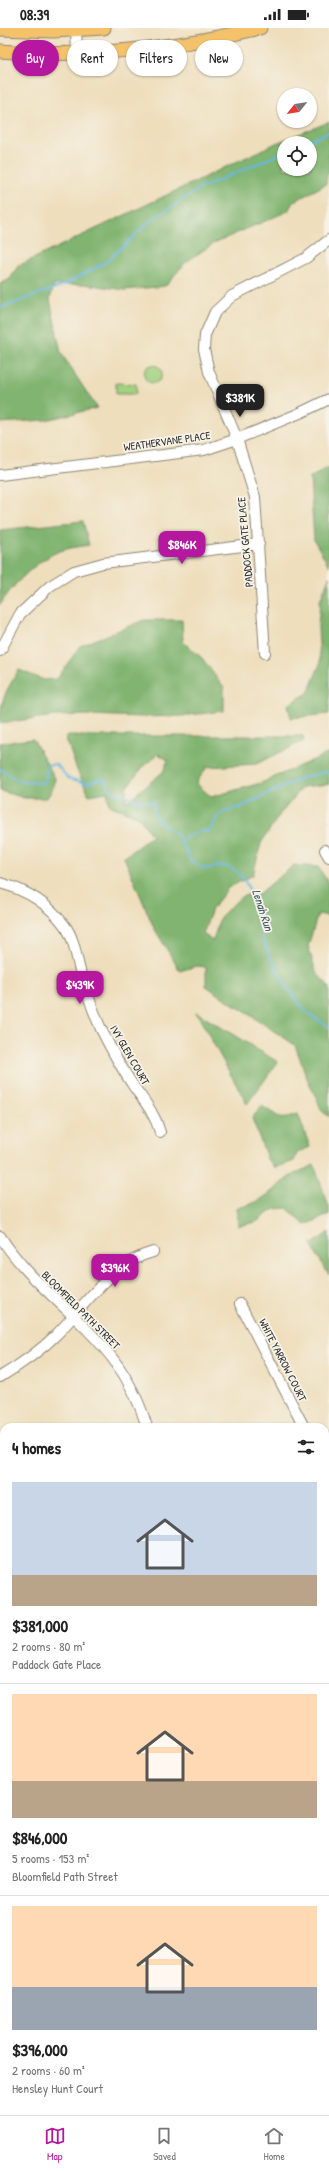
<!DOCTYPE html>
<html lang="en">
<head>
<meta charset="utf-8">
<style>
	:root { --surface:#fff; --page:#f2f2f2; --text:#222; --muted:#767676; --line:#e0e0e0; --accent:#b5179e }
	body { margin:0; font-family:"Patrick Hand",sans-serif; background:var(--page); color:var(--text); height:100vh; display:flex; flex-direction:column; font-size:15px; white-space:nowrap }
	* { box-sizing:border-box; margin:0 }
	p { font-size:13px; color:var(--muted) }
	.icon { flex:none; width:22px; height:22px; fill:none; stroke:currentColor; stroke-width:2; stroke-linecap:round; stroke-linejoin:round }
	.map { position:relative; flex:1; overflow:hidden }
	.drawer { position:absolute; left:0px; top:1395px; width:329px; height:692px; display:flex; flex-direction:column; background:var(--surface); border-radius:12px 12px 0 0; box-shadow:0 1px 3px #0004 }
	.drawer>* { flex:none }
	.banner { position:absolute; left:12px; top:12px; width:305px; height:36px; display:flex; gap:8px }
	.needle { width:26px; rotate:240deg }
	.controls { position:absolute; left:277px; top:60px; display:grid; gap:8px }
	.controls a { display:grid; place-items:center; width:40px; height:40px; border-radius:50%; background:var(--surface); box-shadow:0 1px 3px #0004; font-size:20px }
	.price { position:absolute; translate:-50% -34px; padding:0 9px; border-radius:8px; background:var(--accent); color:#fff; font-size:13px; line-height:26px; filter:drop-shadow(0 1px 2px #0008) }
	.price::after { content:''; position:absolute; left:50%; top:24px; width:12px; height:9px; margin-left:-6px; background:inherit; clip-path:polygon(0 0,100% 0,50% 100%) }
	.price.selected { background:#222; color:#fff }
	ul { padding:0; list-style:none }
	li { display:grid; align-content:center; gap:8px; height:212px; padding:0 12px }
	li+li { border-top:1px solid var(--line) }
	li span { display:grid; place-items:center; height:124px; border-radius:0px; color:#555 }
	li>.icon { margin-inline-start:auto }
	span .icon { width:72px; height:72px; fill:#fffc; stroke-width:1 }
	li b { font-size:17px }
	h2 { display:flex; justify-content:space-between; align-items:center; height:48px; padding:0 12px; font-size:17px }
	.tag { padding:0 14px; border-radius:18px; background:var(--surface); box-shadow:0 1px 3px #0004; font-size:14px; line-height:36px }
	.tag.selected { background:var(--accent); color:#fff }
	.status { display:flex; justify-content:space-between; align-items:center; height:28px; padding:0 20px; background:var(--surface); direction:ltr }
	.status svg { height:11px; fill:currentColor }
	.menu { display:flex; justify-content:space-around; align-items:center; height:56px; border-top:1px solid var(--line); background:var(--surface); font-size:11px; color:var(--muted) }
	.menu a { display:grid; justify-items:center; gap:2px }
	.menu .selected { color:var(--accent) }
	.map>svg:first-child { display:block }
	.green { fill:#a1d281; stroke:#667e56 }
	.forest { fill:#80b46f; stroke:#56704d; fill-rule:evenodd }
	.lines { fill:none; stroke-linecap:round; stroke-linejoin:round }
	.stream { stroke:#67b7e2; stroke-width:2 }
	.minor-casing { stroke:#8c8474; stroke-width:12 }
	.major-casing { stroke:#8c8474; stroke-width:15 }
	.minor { stroke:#fff; stroke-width:10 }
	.major { stroke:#f3c26a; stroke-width:13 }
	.labels { text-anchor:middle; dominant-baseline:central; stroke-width:3.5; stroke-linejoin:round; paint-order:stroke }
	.street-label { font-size:11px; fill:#2b2b2b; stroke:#f7f3e8 }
	.water-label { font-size:12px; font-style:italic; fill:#3d5562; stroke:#f7f3e8 }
</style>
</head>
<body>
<div class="status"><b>08:39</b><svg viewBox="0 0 49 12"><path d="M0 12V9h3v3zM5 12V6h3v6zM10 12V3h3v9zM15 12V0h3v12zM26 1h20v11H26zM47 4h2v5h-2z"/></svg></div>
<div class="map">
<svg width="329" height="2087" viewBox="0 0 329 2087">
	<rect width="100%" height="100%" fill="#f7f3e8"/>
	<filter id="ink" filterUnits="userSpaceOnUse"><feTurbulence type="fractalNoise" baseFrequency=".025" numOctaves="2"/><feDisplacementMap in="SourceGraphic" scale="8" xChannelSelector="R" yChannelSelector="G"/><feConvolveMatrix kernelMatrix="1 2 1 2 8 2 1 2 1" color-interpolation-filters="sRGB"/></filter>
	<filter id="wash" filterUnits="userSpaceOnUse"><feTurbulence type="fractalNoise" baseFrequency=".012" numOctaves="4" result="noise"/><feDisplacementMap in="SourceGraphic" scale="16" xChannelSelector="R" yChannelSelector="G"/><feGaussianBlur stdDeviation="0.9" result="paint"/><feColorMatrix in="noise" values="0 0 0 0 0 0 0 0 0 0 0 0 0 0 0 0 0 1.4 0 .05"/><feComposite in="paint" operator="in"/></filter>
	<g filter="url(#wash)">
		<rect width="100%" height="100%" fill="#eedebc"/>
		<path class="green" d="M144 346a9 9 0 1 1 18 0a9 9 0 1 1-18 0Z
			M116,355L136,356V366H116Z"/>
		<path class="forest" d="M329,94V145L327,147L326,156L293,174L288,183L214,215L186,234L165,258L125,262L85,256L54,257L50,271L61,325L97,380L45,392L0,395V256L10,251L18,238L276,115ZM284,115H310V141H284Z
			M329,439V538L314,512L310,450Z
			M83,493L89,517C76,519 59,521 48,529C32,538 9,561 0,577V502Z
			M329,549V686L291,690L288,677L308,665L320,636L318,599L320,573Z
			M144,592H182L183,614L202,630L224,660V683L181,688L141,689L90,687L55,688L0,695C0,672 7,661 19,642L44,652L57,651L80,618Z
			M65,708H303L304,713L256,736L207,739L196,755L211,769L261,755L329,725V756L303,759L280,786L261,815L253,847L228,860L212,881L203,906L213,913L220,889L242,868L260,865L294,837L318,839L329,855V888L318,886L308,918L316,944L329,959V1089L322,1083L307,1050L295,1017L206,958V939L196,938L180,943L154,900L124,829L152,808L139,789L109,777L107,764L89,767L77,742ZM158,726L168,732L163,744L126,774V760L142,740Z
			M33,711L55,750L54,758L47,770H25L0,763V715Z
			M196,984L278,1034L247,1076Z
			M262,1078L282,1091L298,1086L310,1119L297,1125L294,1133L275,1140L268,1133L252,1090Z
			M314,1137L329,1179V1187L305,1197L287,1180L274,1181L256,1194L238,1198L236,1180C265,1175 270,1162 291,1148C298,1143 307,1141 314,1137Z
			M329,1204V1247L311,1217Z
			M0,1927L4,1947V1983L0,1986Z"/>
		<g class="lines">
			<path class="stream" d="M304,115L329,104
				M0,280L64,257L106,234L150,193L201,160L284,124
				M0,741L21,754L43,755L45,753L48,737L56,736L68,750L86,755L103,750L107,754L110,762L140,773L154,774V785L158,792L178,808L191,833L205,841C218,837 231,835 241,848C255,865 257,890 263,911C269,931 293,972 309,986C315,991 323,994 329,999
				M181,813L199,803H209L217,790L224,784L241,779L304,749L329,743"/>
		</g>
	</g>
	<g filter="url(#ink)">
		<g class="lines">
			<defs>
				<path id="minor" d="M76,0L77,25
					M0,447L204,422L237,411L300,385L329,371
					M0,623L20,586L50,558L74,543L103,535L259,516
					M265,625L255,469L237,411L209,344L204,321L205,307L215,284L232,268L306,230L329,212
					M325,822L329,829
					M0,855C26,862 49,876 65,898C75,911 76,930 81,946C87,965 93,983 101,1001C111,1021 122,1041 134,1059C145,1074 155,1086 160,1104
					M0,1208C30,1256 79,1286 113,1331C129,1352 140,1375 147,1399
					M240,1276L304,1399
					M0,1349C20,1337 40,1323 56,1307C85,1278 111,1235 153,1224
					M325,1439L329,1446
					M325,1460L329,1457
					M325,2018H329"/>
				<path id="major" d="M0,1L53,3L104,0
					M0,23C88,31 175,20 260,0
					M325,1886L329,1884
					M0,1993L4,1991"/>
			</defs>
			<use href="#minor" class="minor-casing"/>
			<use href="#major" class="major-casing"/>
			<use href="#minor" class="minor"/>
			<use href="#major" class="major"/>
		</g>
	</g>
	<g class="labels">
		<g class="street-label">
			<text transform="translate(167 413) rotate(-8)">WEATHERVANE PLACE</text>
			<text transform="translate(245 514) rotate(-95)">PADDOCK GATE PLACE</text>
			<text transform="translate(130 1027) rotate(60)">IVY GLEN COURT</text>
			<text transform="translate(81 1282) rotate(45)">BLOOMFIELD PATH STREET</text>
			<text transform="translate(283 1332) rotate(63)">WHITE YARROW COURT</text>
		</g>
		<g class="water-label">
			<text transform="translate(263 882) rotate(72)">Lenah Run</text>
		</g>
	</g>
</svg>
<div class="controls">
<a><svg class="needle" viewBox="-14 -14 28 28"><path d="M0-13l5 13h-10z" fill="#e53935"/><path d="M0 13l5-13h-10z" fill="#767676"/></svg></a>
<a><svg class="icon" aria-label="locate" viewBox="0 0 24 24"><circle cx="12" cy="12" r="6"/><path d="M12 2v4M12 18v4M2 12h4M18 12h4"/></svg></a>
</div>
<b class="price selected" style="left:240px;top:390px">$381K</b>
<b class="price" style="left:182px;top:537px">$846K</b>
<b class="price" style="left:80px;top:977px">$439K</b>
<b class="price" style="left:115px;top:1260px">$396K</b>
<div class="banner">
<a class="tag selected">Buy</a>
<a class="tag">Rent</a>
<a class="tag">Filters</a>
<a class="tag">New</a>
</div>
<section class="drawer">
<h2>4 homes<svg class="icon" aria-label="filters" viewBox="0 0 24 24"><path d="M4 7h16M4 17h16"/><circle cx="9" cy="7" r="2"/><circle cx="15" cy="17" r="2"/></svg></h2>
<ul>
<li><span style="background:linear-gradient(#c9d6e8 75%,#b9a48a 0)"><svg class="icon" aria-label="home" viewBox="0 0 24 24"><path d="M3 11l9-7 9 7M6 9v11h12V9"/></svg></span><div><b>$381,000</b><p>2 rooms · 80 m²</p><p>Paddock Gate Place</p></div></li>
<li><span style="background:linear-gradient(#ffd9b3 70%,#b9a48a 0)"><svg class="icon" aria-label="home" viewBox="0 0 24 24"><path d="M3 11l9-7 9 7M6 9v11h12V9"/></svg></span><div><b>$846,000</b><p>5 rooms · 153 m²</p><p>Bloomfield Path Street</p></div></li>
<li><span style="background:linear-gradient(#ffd9b3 65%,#9aa5b1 0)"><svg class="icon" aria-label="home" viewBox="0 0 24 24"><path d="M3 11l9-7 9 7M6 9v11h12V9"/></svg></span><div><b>$396,000</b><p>2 rooms · 60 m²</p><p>Hensley Hunt Court</p></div></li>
</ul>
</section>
</div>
<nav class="menu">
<a class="selected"><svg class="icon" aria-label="map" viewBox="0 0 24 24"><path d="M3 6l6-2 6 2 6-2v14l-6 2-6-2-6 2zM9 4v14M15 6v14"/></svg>Map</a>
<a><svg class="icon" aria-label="saved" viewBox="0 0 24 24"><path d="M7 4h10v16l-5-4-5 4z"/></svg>Saved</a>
<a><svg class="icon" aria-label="home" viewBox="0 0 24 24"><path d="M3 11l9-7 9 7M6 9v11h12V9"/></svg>Home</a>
</nav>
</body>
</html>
